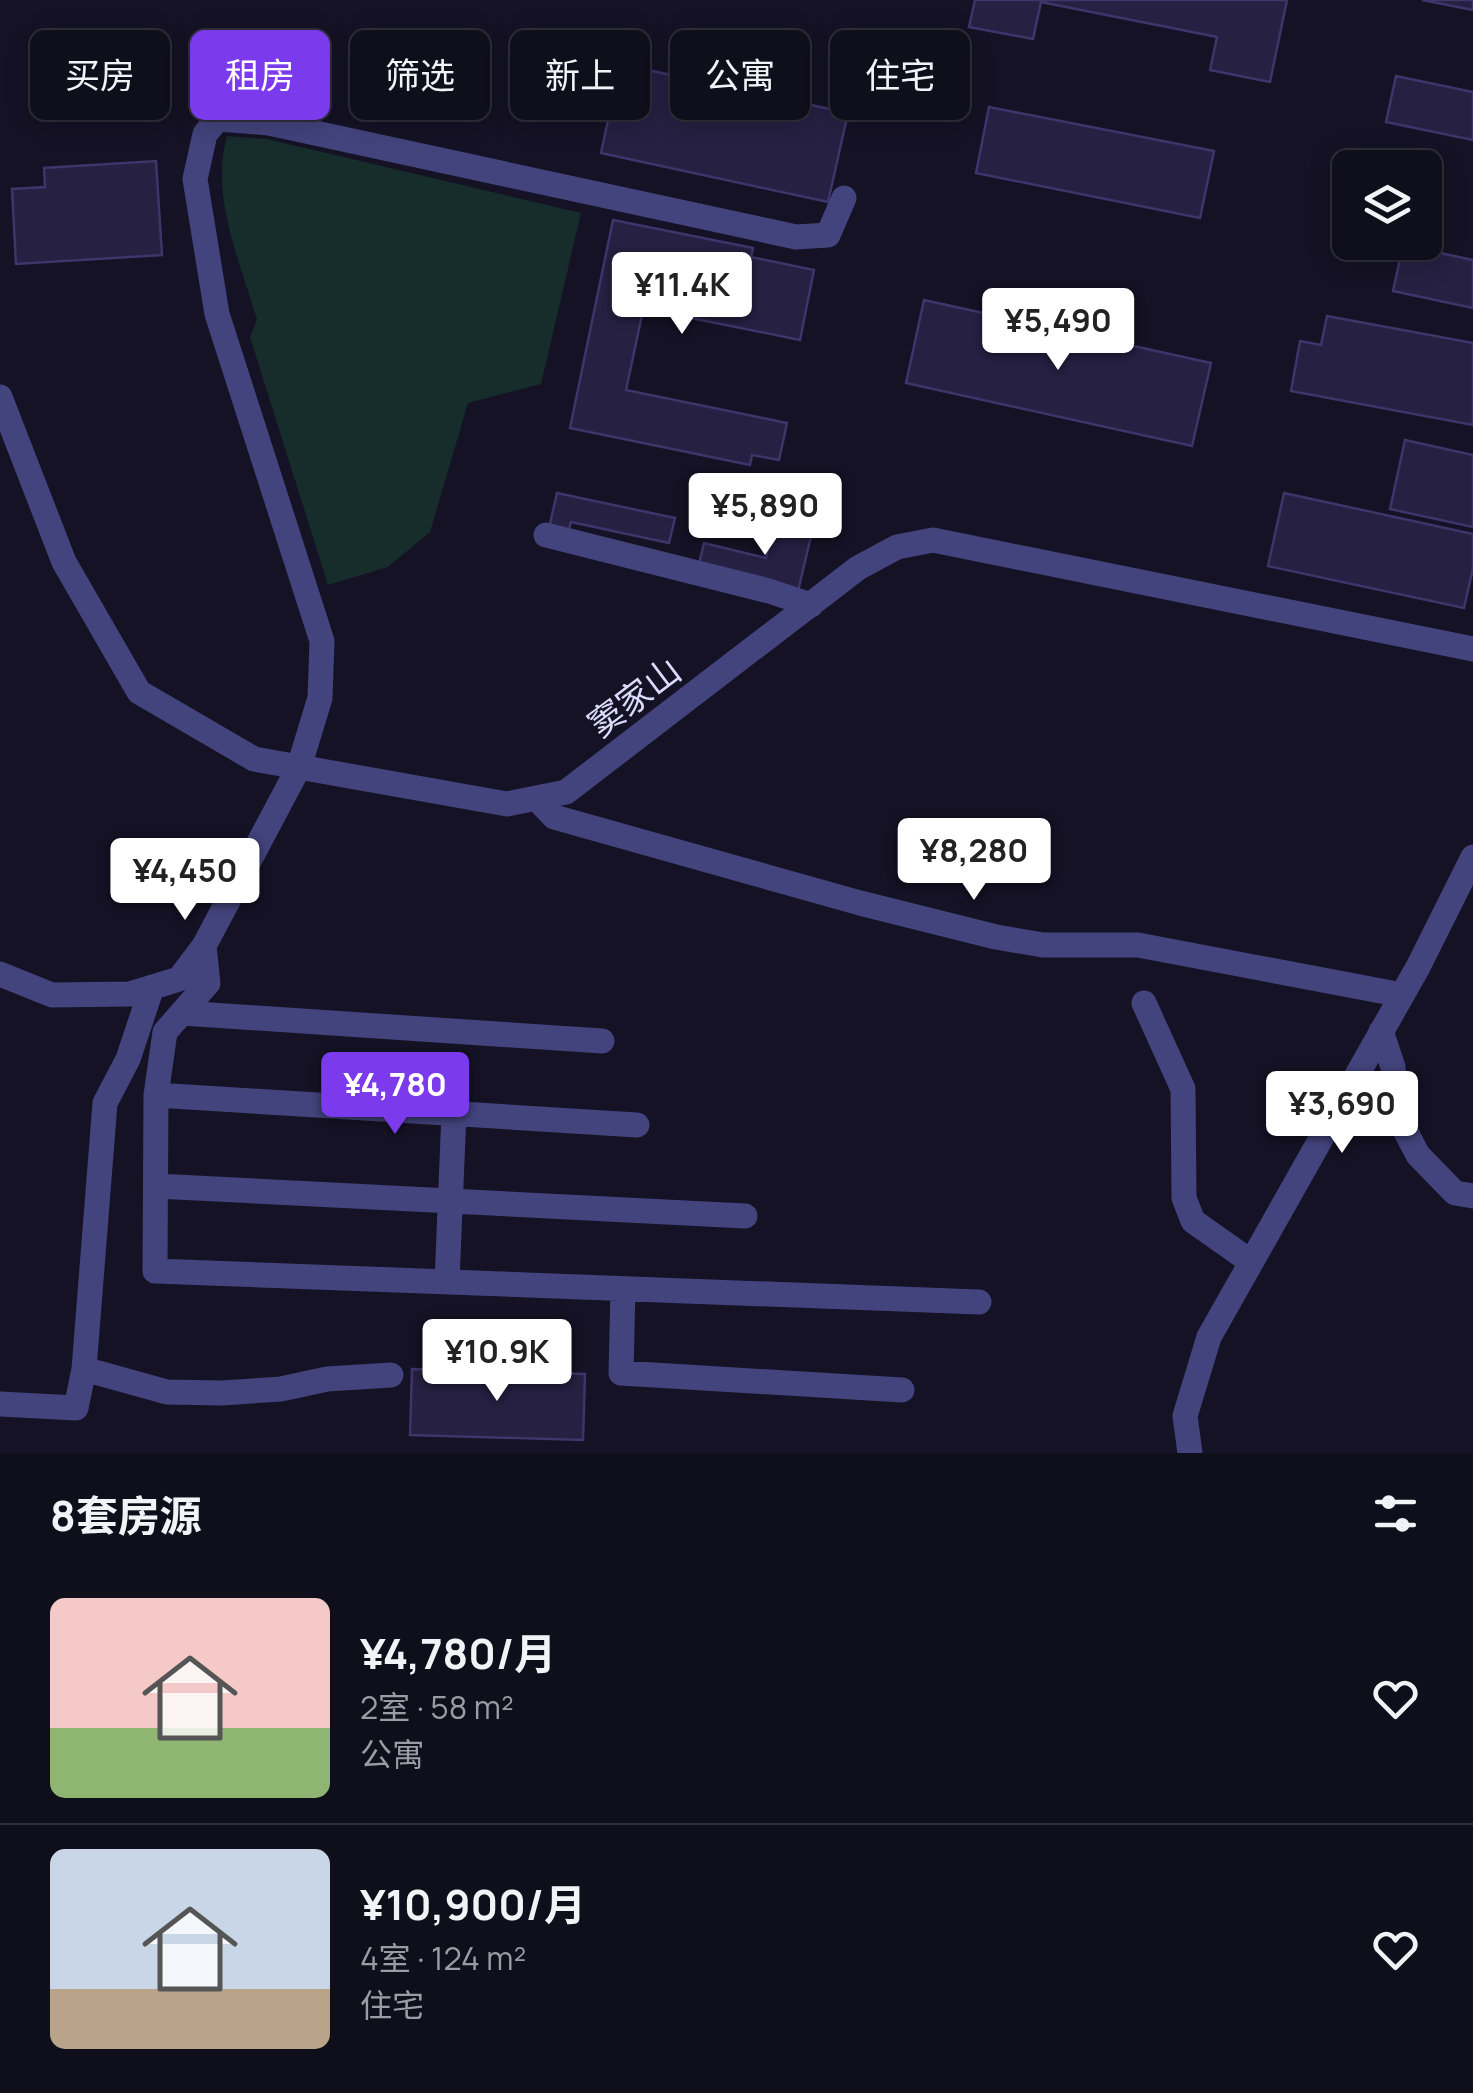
<!DOCTYPE html>
<html lang="zh">
<head>
<meta charset="utf-8">
<style>
	:root { --surface:#0f0e1b; --page:#181724; --text:#f1f3f6; --muted:#9b9ca3; --line:#2f2e3a; --accent:#7c3aed }
	body { margin:0; font-family:Manrope,"Noto Sans SC",sans-serif; background:var(--page); color:var(--text); height:100vh; display:flex; flex-direction:column; font-size:38px; white-space:nowrap }
	* { box-sizing:border-box; margin:0 }
	p { font-size:32px; color:var(--muted) }
	.icon { flex:none; width:55px; height:55px; fill:none; stroke:currentColor; stroke-width:2; stroke-linecap:round; stroke-linejoin:round }
	.map { position:relative; height:1453px; overflow:hidden }
	.sheet { display:flex; flex-direction:column; background:var(--surface); flex:1 }
	.sheet>* { flex:none }
	.banner { position:absolute; left:30px; top:30px; width:1415px; height:90px; display:flex; gap:20px }
	.buttons { position:absolute; left:1332px; top:150px; display:grid; gap:20px }
	.buttons a { display:grid; place-items:center; width:110px; height:110px; border-radius:15px; background:var(--surface); box-shadow:0 5px 25px #0003,0 0 0 2px var(--line); font-size:50px }
	.price { position:absolute; translate:-50% -85px; padding:0 22px; border-radius:10px; background:#fff; color:#222; font-size:32px; line-height:65px; filter:drop-shadow(0 2px 5px #0008) }
	.price::after { content:''; position:absolute; left:50%; top:60px; width:30px; height:22px; margin-left:-15px; background:inherit; clip-path:polygon(0 0,100% 0,50% 100%) }
	.price.selected { background:var(--accent); color:#fff }
	ul { padding:0; list-style:none }
	li { display:flex; align-items:center; gap:30px; height:250px; padding:0 50px }
	li+li { border-top:2px solid var(--line) }
	li span { display:grid; place-items:center; flex:none; width:280px; height:200px; border-radius:15px; color:#555 }
	li>.icon { margin-inline-start:auto }
	span .icon { width:120px; height:120px; fill:#fffc; stroke-width:1 }
	li b { font-size:42px }
	h2 { display:flex; justify-content:space-between; align-items:center; height:120px; padding:0 50px; font-size:42px }
	.tag { padding:0 35px; border-radius:15px; background:var(--surface); box-shadow:0 5px 25px #0003,0 0 0 2px var(--line); font-size:35px; line-height:90px }
	.tag.selected { background:var(--accent); color:#fff }
	.map>svg:first-child { display:block }
	.green { fill:#162d2b }
	.building { fill:#262042; stroke:#3e356b; stroke-width:2.5 }
	.lines { fill:none; stroke-linecap:round; stroke-linejoin:round }
	.minor { stroke:#43437d; stroke-width:25 }
	.labels { text-anchor:middle; dominant-baseline:central; stroke-width:8; stroke-linejoin:round; paint-order:stroke }
	.street-label { font-size:35px; fill:#dcd9fa; stroke:#141224 }
</style>
</head>
<body>
<div class="map">
<svg width="1473" height="1453" viewBox="0 0 1473 1453">
	<rect width="100%" height="100%" fill="#141224"/>
	<path class="green" d="M227,136L267,139L581,213L541,384L468,403L430,532L388,567L328,585L250,337L257,320C240,261 210,197 227,136Z"/>
	<path class="building" d="M975,0H1287L1270,82L1210,70L1217,37L1041,2L1033,39L969,27Z
		M1422,0H1473V10Z
		M620,64L848,113L828,202L601,153Z
		M1396,76L1473,92V140L1386,122Z
		M989,107L1214,151L1200,218L976,173Z
		M156,161L162,255L16,264L12,189L45,187L44,168Z
		M613,220L753,248L751,257L814,270L800,340L681,316L683,309L645,301L626,390L787,423L779,460L752,455L750,465L570,428Z
		M1403,245L1473,260V308L1393,291Z
		M924,300L1211,363L1192,446L906,383Z
		M1327,316L1473,343V425L1291,391L1300,341L1321,345Z
		M1405,440L1473,455V527L1390,509Z
		M557,493L675,518L669,543L571,522L568,533L549,528Z
		M1284,493L1473,534V568L1464,608L1268,566Z
		M775,519L813,528L798,591L698,568L704,543L766,558Z
		M412,1369L585,1374L583,1440L410,1435Z"/>
	<g class="lines">
		<path class="minor" d="M0,397L64,562L139,692L254,759L507,804L566,792L858,568L897,547L933,540L1473,649
			M546,535L769,591L811,605
			M536,798L554,817L860,903L996,937L1043,945H1138L1402,995
			M204,946L208,983L165,1032L156,1095L155,1271L979,1302
			M0,974L52,995L130,994L179,979L204,946L299,767L320,698L322,641L217,314L195,179L205,134L218,119L269,123L796,237L828,235L844,198
			M1144,1003L1183,1089L1184,1198L1193,1221L1251,1262
			M182,1013L602,1041
			M1381,1031L1393,1067L1397,1115L1418,1155L1455,1193L1473,1196
			M156,1095L637,1125
			M156,1186L745,1216
			M447,1282L454,1113
			M623,1289L621,1373L902,1390
			M84,1369L167,1392L222,1393L281,1389L327,1379L391,1375
			M0,1404L76,1408L84,1369L105,1103L128,1059L152,987
			M1190,1453L1185,1416L1209,1337L1418,967L1473,857"/>
	</g>
	<g class="labels">
		<g class="street-label">
			<text transform="translate(634 697) rotate(-37)">窦家山</text>
		</g>
	</g>
</svg>
<div class="buttons">
<a><svg class="icon" aria-label="layers" viewBox="0 0 24 24"><path d="M12 4l9 5-9 5-9-5zM3 14l9 5 9-5"/></svg></a>
</div>
<b class="price" style="left:682px;top:337px">¥11.4K</b>
<b class="price" style="left:1058px;top:373px">¥5,490</b>
<b class="price" style="left:765px;top:558px">¥5,890</b>
<b class="price" style="left:974px;top:903px">¥8,280</b>
<b class="price" style="left:185px;top:923px">¥4,450</b>
<b class="price selected" style="left:395px;top:1137px">¥4,780</b>
<b class="price" style="left:1342px;top:1156px">¥3,690</b>
<b class="price" style="left:497px;top:1404px">¥10.9K</b>
<div class="banner">
<a class="tag">买房</a>
<a class="tag selected">租房</a>
<a class="tag">筛选</a>
<a class="tag">新上</a>
<a class="tag">公寓</a>
<a class="tag">住宅</a>
</div>
</div>
<section class="sheet">
<h2>8套房源<svg class="icon" aria-label="filters" viewBox="0 0 24 24"><path d="M4 7h16M4 17h16"/><circle cx="9" cy="7" r="2"/><circle cx="15" cy="17" r="2"/></svg></h2>
<ul>
<li><span style="background:linear-gradient(#f6c9c9 65%,#8fb573 0)"><svg class="icon" aria-label="home" viewBox="0 0 24 24"><path d="M3 11l9-7 9 7M6 9v11h12V9"/></svg></span><div><b>¥4,780/月</b><p>2室 · 58 m²</p><p>公寓</p></div><svg class="icon" aria-label="heart" viewBox="0 0 24 24"><path d="M12 20l-8-8c-3-5 5-10 8-4 3-6 11-1 8 4z"/></svg></li>
<li><span style="background:linear-gradient(#c9d6e8 70%,#b9a48a 0)"><svg class="icon" aria-label="home" viewBox="0 0 24 24"><path d="M3 11l9-7 9 7M6 9v11h12V9"/></svg></span><div><b>¥10,900/月</b><p>4室 · 124 m²</p><p>住宅</p></div><svg class="icon" aria-label="heart" viewBox="0 0 24 24"><path d="M12 20l-8-8c-3-5 5-10 8-4 3-6 11-1 8 4z"/></svg></li>
</ul>
</section>
</body>
</html>
